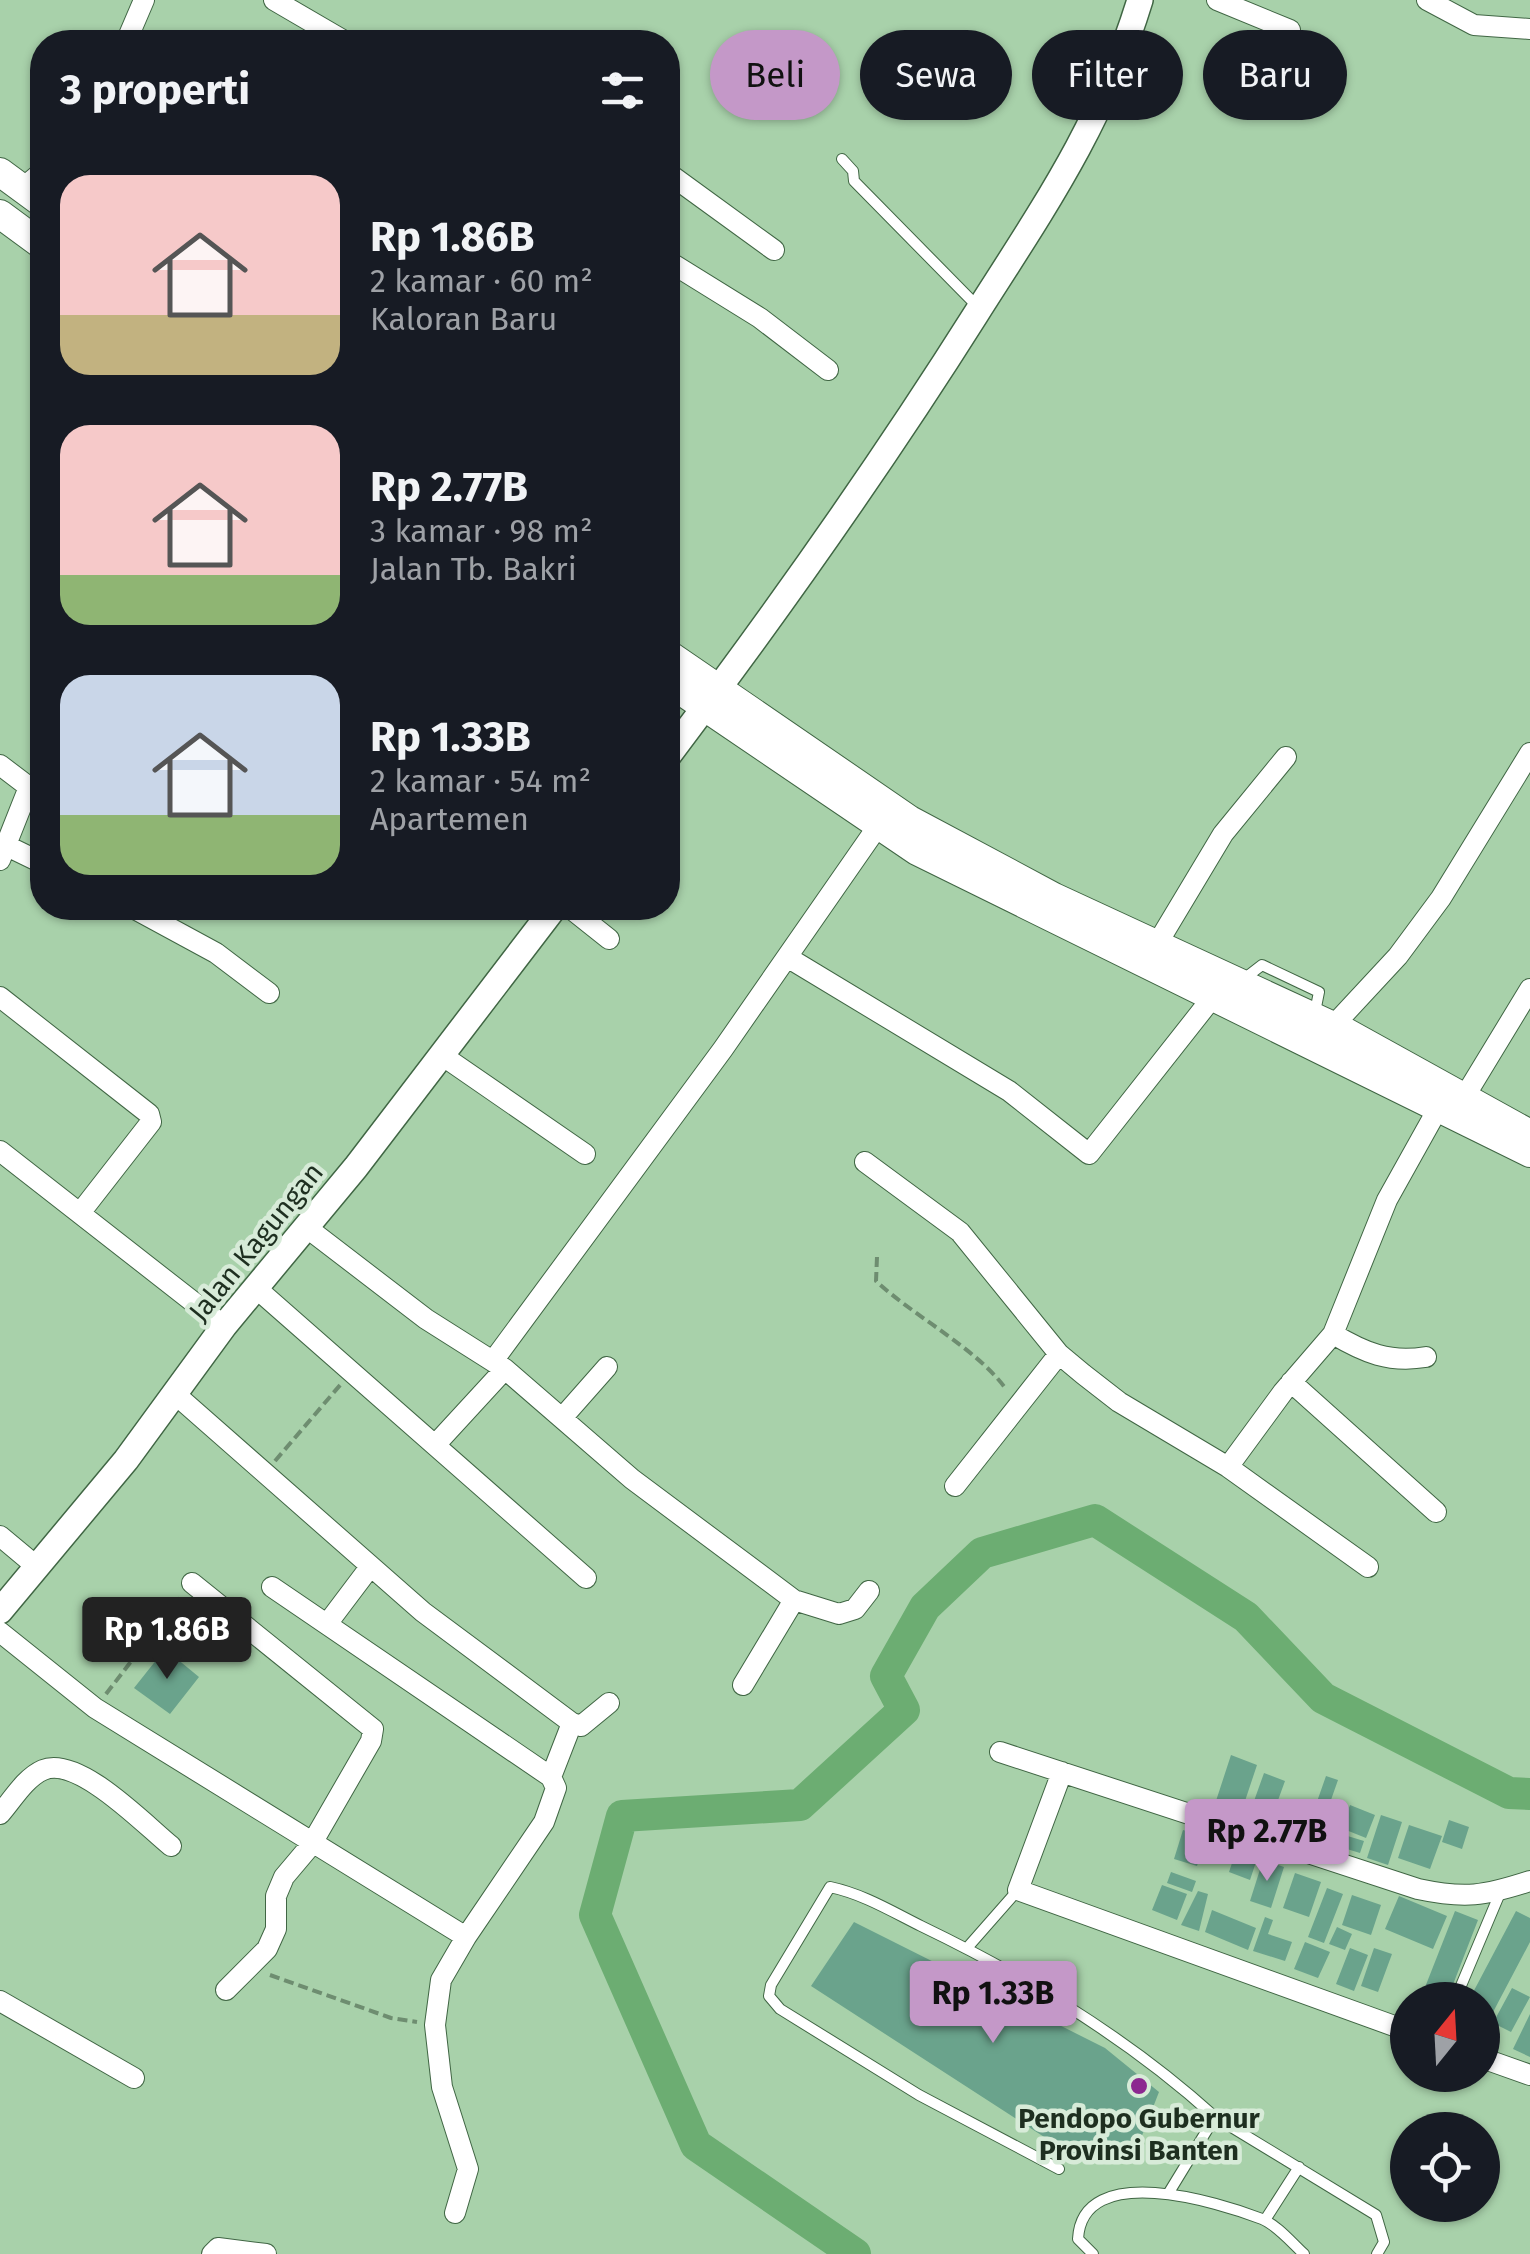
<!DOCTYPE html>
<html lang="id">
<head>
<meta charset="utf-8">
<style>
	:root { --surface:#171b24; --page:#20242c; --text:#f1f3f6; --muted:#9ea1a6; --accent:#c498c8 }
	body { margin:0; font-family:"Fira Sans",sans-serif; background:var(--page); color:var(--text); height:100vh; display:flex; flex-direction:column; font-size:38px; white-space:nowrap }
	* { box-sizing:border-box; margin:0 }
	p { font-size:32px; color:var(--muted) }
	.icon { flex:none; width:55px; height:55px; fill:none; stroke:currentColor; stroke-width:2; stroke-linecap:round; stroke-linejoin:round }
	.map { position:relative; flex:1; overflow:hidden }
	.drawer { position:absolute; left:30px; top:30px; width:650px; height:890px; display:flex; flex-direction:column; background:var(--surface); border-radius:40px; box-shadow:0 2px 8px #0004 }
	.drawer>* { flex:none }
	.hud { position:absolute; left:710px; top:30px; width:670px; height:90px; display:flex; gap:20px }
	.needle { width:65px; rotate:18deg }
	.controls { position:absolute; left:1390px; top:1982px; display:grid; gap:20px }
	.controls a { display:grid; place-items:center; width:110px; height:110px; border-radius:50%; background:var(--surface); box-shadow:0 2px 8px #0004; font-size:50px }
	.price { position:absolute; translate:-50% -85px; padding:0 22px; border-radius:10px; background:var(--accent); color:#111; font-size:32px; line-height:65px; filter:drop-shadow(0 2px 5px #0008) }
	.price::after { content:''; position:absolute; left:50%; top:60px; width:30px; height:22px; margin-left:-15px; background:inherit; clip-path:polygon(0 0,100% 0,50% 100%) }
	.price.on { background:#222; color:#fff }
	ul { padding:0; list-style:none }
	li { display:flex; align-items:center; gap:30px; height:250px; padding:0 30px }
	li span { display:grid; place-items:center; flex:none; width:280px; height:200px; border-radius:30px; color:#555 }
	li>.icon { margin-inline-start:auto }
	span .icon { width:120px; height:120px; fill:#fffc; stroke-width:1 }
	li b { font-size:42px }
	h2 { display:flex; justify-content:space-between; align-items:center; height:120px; padding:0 30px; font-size:42px }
	.chip { padding:0 35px; border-radius:45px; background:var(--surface); box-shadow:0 2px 8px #0004; font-size:35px; line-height:90px }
	.chip.on { background:var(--accent); color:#111 }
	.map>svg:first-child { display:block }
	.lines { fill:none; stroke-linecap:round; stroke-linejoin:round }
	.river { stroke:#6cad72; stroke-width:32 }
	.building { fill:#6aa38c }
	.service-casing { stroke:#406644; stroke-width:12 }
	.minor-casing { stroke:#406644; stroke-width:22 }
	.tertiary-casing { stroke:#406644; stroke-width:28 }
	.secondary-casing { stroke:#406644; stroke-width:30 }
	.path { stroke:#6e8d70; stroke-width:4; stroke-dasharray:10 5; stroke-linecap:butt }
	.service { stroke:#fff; stroke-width:10 }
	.minor { stroke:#fff; stroke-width:20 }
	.tertiary { stroke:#fff; stroke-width:25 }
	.secondary { stroke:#fff; stroke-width:28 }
	.poi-dot { fill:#8c2890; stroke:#d7ebd8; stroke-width:4 }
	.labels { text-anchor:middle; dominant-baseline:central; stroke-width:9; stroke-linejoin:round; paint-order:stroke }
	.street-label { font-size:28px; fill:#1e2f20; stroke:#d7ebd8 }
	.poi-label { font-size:28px; font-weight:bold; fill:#1e2f20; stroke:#d7ebd8 }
</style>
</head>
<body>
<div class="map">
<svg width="1530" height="2254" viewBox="0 0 1530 2254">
	<rect width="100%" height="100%" fill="#a8d1aa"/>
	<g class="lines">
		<path class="river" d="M855,2254L696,2145L595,1915L622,1816L800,1805L904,1710L886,1676L925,1607L982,1553L1095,1520L1246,1617L1323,1698L1509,1793L1530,1794"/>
	</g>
	<path class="building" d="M165,1649L199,1677L170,1714L134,1688Z
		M1231,1755L1257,1765L1240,1816L1214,1807Z
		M1264,1773L1285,1781L1265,1836L1244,1829Z
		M1326,1776L1338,1780L1325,1817L1313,1813Z
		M1286,1804L1313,1813L1304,1842L1276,1832Z
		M1350,1805L1375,1815L1366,1838L1341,1828Z
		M1381,1815L1402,1822L1388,1865L1367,1858Z
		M1449,1820L1469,1827L1462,1849L1442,1842Z
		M1409,1825L1442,1836L1430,1869L1398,1858Z
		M1183,1830L1206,1837L1197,1866L1174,1859Z
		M1341,1834L1364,1841L1360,1853L1337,1846Z
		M1236,1851L1257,1859L1250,1880L1229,1872Z
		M1263,1860L1284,1867L1271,1908L1250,1901Z
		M1171,1872L1196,1881L1192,1892L1167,1883Z
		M1295,1873L1321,1882L1309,1917L1283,1908Z
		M1162,1885L1187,1894L1177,1920L1152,1910Z
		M1327,1888L1343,1894L1324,1943L1308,1937Z
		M1198,1891L1208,1894L1199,1931L1181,1925Z
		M1352,1895L1381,1905L1371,1935L1342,1925Z
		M1399,1896L1447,1916L1433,1949L1385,1929Z
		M1212,1910L1256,1928L1248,1950L1205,1932Z
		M1455,1911L1478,1920L1447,2000H1420Z
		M1516,1911L1530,1918V1942L1482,2033V2000H1469Z
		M1265,1917L1273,1920L1268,1934L1292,1942L1285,1961L1253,1951Z
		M854,1922L1105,2048L1159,2092L1134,2156L1072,2155L811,1986Z
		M1337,1927L1352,1934L1345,1950L1329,1944Z
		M1305,1942L1330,1952L1318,1978L1294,1969Z
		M1350,1948L1368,1955L1354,1991L1336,1984Z
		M1374,1948L1392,1954L1378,1992L1361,1986Z
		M1512,1988L1530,1997L1511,2032L1493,2023Z
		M1530,2014V2057L1513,2049Z"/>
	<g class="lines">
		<defs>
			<path id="service" d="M842,159L853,171L854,181L979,308
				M1240,982L1262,965L1319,992L1314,1017
				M967,1948L1018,1890
				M1455,2000L1500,1893
				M1215,2117L1376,2215L1384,2242L1377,2254
				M1059,2169L919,2095L780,2009L769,1996L771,1985L830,1887C863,1894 891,1911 921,1926C1025,1976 1129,2039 1215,2117L1168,2194
				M1265,2220L1299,2167
				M1093,2254L1078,2239C1082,2160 1218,2202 1262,2219C1277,2225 1292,2243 1304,2254"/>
			<path id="minor" d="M274,0L346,42
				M1217,0L1290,30
				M1427,0L1474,25L1530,29
				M126,42L144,0
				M668,173L774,250
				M23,188L42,172
				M668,261L760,318L828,370
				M0,765L29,787
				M7,846L42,863
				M0,860L29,787L42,780
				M133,908L216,953L269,993
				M570,908L609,939
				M1151,954L1223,834L1286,757
				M787,957L1009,1091L1089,1154L1212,998
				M0,997L149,1114L151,1122L80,1213
				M1333,1026L1398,956L1441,898L1530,753
				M443,1056L585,1154
				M1465,1096L1530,989
				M0,1151L224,1326
				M865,1162L960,1232L1059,1354L1083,1374L1119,1402L1228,1467L1368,1567
				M306,1227L426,1319L505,1369L632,1479L794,1600L839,1614L855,1609L869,1591
				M256,1288L586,1578
				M1333,1334C1365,1353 1389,1363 1426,1357
				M493,1361L723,1049L878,826
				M1291,1382L1436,1512
				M175,1394L423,1612L572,1723L581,1726L609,1703
				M562,1418L607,1367
				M436,1444L505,1369
				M1228,1467L1283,1392L1333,1334L1387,1200L1440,1105
				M955,1486L1059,1354
				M0,1536L36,1566
				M192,1583L373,1729L371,1741L311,1845L284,1877L276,1896V1929L267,1949L226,1990
				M272,1587L551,1777L556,1788L544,1822L466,1937
				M327,1624L370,1567
				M0,1632L95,1708L466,1937L441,1980L435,2025L442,2087L468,2169L455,2213
				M743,1685L794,1600
				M1000,1752L1418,1889C1465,1899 1484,1896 1530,1881
				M1062,1772L1018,1890L1408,2031
				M551,1777L572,1723
				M0,1814C13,1799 25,1778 43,1770C78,1755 144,1824 171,1846
				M0,2001L134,2078
				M1482,2058L1530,2075
				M212,2254L218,2248L266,2254"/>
			<path id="tertiary" d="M668,756C776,613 880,466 976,314C1044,207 1102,124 1140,0
				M0,1611L126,1460L224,1326L356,1167L554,908"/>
			<path id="secondary" d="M0,172L42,203
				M0,214L42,245
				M668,654L910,820L1054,897L1344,1031L1530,1134
				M668,682L917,851L1530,1153"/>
		</defs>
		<use href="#service" class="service-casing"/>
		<use href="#minor" class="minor-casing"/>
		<use href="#tertiary" class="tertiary-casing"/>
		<use href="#secondary" class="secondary-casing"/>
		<path class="path" d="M877,1257L876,1281C916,1318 975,1347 1006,1389
			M275,1461L341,1384
			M106,1694L180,1598
			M270,1975L391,2018L417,2022"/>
		<use href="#service" class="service"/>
		<use href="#minor" class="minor"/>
		<use href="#tertiary" class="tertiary"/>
		<use href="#secondary" class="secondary"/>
	</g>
	<circle class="poi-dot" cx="1139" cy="2086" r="10"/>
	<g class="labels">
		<g class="street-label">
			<text transform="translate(256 1242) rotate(-51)">Jalan Kagungan</text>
		</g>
		<g class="poi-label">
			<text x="1139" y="2118">Pendopo Gubernur<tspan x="1139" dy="32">Provinsi Banten</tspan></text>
		</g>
	</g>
</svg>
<div class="controls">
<a><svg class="needle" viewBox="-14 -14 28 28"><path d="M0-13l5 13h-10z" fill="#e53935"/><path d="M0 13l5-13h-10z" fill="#9ea1a6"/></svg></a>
<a><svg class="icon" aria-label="locate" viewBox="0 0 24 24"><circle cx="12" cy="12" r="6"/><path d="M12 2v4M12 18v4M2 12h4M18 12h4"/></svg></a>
</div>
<b class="price on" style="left:167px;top:1682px">Rp 1.86B</b>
<b class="price" style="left:1267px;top:1884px">Rp 2.77B</b>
<b class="price" style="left:993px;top:2046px">Rp 1.33B</b>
<div class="hud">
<a class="chip on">Beli</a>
<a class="chip">Sewa</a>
<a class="chip">Filter</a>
<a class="chip">Baru</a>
</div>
<section class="drawer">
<h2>3 properti<svg class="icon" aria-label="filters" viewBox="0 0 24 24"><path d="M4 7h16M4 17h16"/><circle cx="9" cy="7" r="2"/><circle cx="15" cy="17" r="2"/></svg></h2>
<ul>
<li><span style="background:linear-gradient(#f6c9c9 70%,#c2b280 0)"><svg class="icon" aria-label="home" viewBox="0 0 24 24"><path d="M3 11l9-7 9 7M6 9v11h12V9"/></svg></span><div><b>Rp 1.86B</b><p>2 kamar · 60 m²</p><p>Kaloran Baru</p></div></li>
<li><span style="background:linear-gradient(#f6c9c9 75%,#8fb573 0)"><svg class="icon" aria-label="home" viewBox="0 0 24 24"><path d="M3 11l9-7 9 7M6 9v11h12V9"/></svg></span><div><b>Rp 2.77B</b><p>3 kamar · 98 m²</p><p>Jalan Tb. Bakri</p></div></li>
<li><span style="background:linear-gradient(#c9d6e8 70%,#8fb573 0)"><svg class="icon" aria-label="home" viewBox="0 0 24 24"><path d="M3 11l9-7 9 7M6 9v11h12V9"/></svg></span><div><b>Rp 1.33B</b><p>2 kamar · 54 m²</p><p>Apartemen</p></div></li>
</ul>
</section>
</div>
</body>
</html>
